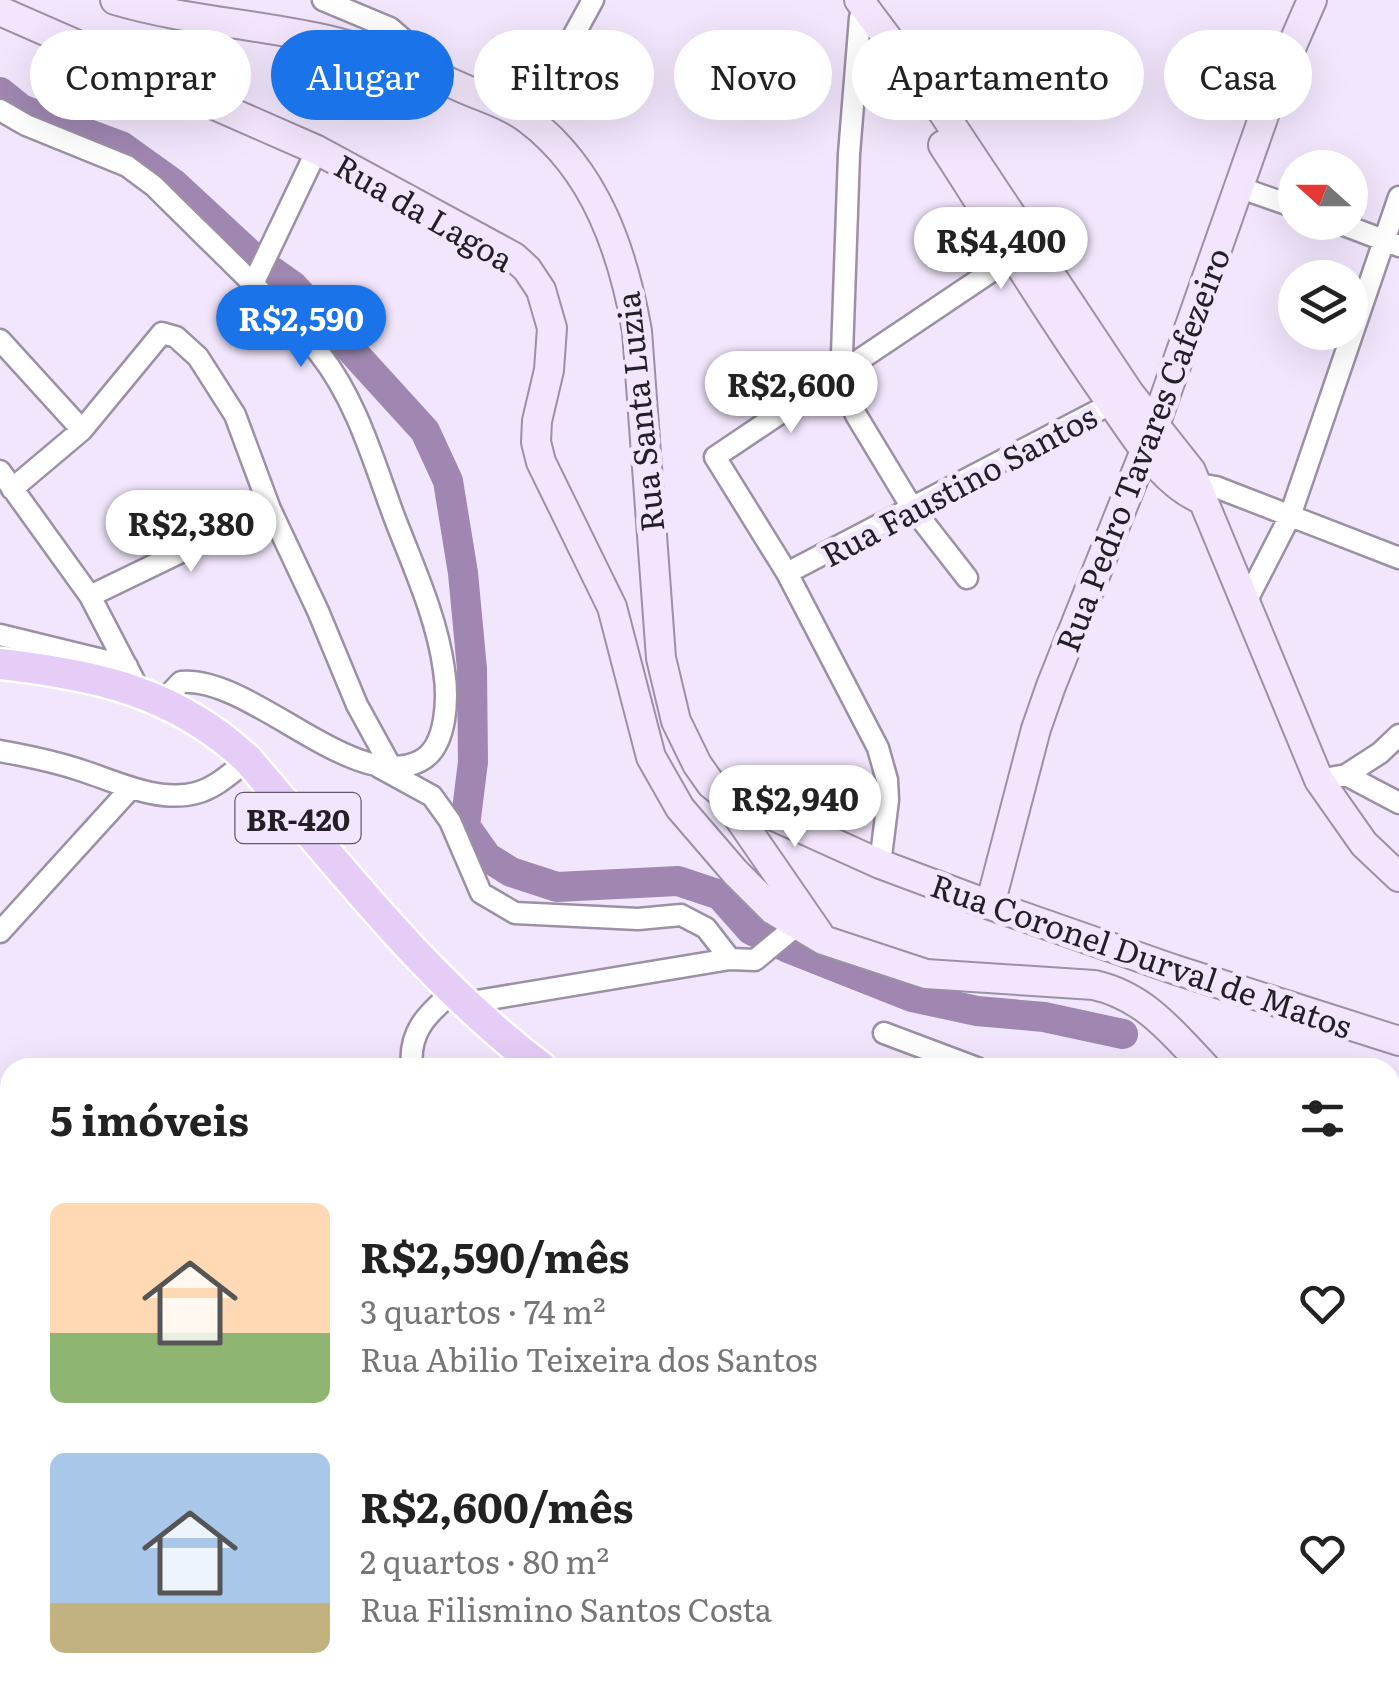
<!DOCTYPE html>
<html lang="pt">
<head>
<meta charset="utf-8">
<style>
	:root { --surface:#fff; --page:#f6f6f6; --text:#222; --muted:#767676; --accent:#1a73e8 }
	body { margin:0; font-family:Literata,serif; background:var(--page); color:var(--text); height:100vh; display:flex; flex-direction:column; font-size:38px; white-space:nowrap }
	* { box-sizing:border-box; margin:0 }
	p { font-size:32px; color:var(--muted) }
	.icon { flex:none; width:55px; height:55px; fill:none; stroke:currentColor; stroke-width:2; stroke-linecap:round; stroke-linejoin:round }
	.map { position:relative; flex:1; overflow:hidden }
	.drawer { position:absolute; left:0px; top:1058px; width:1400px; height:642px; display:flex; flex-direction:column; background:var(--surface); border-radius:30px 30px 0 0; box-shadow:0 10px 40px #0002 }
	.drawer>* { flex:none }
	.hud { position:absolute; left:30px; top:30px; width:1340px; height:90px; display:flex; gap:20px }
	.needle { width:65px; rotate:291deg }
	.tools { position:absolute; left:1278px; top:150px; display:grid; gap:20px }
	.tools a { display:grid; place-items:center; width:90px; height:90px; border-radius:50%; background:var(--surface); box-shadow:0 10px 40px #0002; font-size:50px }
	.price { position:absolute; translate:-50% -85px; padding:0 22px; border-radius:35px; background:#fff; color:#222; font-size:32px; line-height:65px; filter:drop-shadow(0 2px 5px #0008) }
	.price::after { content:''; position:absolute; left:50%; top:60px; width:30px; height:22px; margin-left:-15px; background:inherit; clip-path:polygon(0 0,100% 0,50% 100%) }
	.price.selected { background:var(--accent); color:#fff }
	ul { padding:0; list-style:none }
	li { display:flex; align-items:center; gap:30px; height:250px; padding:0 50px }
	li span { display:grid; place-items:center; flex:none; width:280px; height:200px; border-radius:15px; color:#555 }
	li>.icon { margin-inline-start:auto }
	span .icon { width:120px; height:120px; fill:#fffc; stroke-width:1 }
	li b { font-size:42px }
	h2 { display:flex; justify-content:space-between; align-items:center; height:120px; padding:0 50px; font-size:42px }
	.tag { padding:0 35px; border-radius:45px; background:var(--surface); box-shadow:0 10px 40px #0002; font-size:35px; line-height:90px }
	.tag.selected { background:var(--accent); color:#fff }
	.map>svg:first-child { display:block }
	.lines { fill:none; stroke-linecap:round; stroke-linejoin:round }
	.river { stroke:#9f87b1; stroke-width:30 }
	.street-casing { stroke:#9c90a4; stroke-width:25 }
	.secondary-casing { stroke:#9c90a4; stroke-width:32 }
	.primary-casing { stroke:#fff; stroke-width:35 }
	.path { stroke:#a89fb0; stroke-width:2.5; stroke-dasharray:2.5 8; stroke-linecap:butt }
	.street { stroke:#fff; stroke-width:20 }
	.secondary { stroke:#f3e6fc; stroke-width:28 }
	.primary { stroke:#e6cdf8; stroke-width:30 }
	.labels { text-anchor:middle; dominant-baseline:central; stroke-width:10; stroke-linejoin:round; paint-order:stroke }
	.shield { fill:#f2e6fc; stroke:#625b67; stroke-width:2.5 }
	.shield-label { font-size:30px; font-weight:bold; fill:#241f27 }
	.street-label { font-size:32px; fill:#241f27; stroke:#f2e6fc }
</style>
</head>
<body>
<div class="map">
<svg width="1399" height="1699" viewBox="0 0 1399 1699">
	<rect width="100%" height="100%" fill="#f2e6fc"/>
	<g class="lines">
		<path class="river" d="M0,92L21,109L121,146L174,184L256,260L293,286L425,431L448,481L463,573L472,669L473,762L465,826L487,857L511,872L557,887L678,881L720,895L751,930L788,948L912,997L977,1011L1044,1017L1123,1034
			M1390,1095L1399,1097"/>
		<defs>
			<path id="street" d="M323,0L390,28L443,74
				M868,11L860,18L849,154L841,383L856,415L911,506L967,578
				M0,110L26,125L127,166L154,186C194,226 234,264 273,304C288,320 306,336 320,354C357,401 374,463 395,519C414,568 437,618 444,670C448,696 448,747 420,761C354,795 250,675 181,682L163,701
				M528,119L593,0
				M1241,188L1295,207
				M1336,222L1399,246
				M253,284L317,150
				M0,340L82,430
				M0,471L90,596L140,692
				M1187,482L1216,487L1399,558
				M12,489L82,430L162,333L176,337L198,357L235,415L270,509L318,611L357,705L390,765
				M787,573L1122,398
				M90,596L270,509
				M1247,600L1290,516L1399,197
				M0,635L127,666
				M0,751C28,756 57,762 83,771C117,782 159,803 196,793C216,788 232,772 248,760
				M379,767L432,796L450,821L481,893L515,913L638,919L681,915L706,928L730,959
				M1346,775L1380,753L1399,735
				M1319,780L1346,775L1399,803
				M880,864L888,800L887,780L878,748L787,573L715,457L1023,250
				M0,932L131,788
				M465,1003L730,959L755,960L796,926
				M884,1033L977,1068
				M412,1068C408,1032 427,1014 453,992
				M1390,1337L1399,1347
				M0,1464L10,1454
				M122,1690L128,1699
				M610,1690L620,1699
				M766,1690L776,1699
				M44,1699L52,1690
				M272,1699L280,1690
				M500,1699L508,1690
				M654,1699L662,1690
				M881,1699L888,1690"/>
			<path id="secondary" d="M115,0C185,21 261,24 332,41C376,52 419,68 460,87C482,97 510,105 529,120C596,171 623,252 637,331L661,658L676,721L697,764L711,784L721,792L819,934
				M859,0L944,114L1130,394L1191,471L1319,780L1364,844L1399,877
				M0,11L317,150L514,257L527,269L541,290L552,328L549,370L537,421L536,442L541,462L612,607L651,757L680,808L735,872L773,910L823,940L926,974L1094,985C1144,996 1172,1032 1206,1068
				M943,145C999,231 1051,318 1110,401C1136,436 1161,483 1203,500
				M721,792L880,864L990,905L1173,969L1399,1041
				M990,905L1036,729L1051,686L1154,428L1274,87L1312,0
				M1390,1234L1399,1242"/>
			<path id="primary" d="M0,664C96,675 176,692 248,760C341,868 428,982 542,1068
				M1093,1699L1094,1690"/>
		</defs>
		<use href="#street" class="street-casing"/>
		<use href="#secondary" class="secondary-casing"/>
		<use href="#primary" class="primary-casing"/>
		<path class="path" d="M1390,1484L1399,1476"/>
		<use href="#street" class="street"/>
		<use href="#secondary" class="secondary"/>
		<use href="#primary" class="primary"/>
	</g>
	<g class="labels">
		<rect class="shield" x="235.5" y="793" width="125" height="50" rx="8"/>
		<g class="shield-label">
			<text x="298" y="818">BR-420</text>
		</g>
		<g class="street-label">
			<text transform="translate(425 211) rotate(30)">Rua da Lagoa</text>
			<text transform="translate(638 412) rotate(-96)">Rua Santa Luzia</text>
			<text transform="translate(1141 449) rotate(-69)">Rua Pedro Tavares Cafezeiro</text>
			<text transform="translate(958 484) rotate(-28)">Rua Faustino Santos</text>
			<text transform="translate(1142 954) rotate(19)">Rua Coronel Durval de Matos</text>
		</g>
	</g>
</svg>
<div class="tools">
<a><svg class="needle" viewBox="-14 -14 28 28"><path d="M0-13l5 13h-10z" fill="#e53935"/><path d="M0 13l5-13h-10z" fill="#767676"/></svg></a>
<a><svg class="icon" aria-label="layers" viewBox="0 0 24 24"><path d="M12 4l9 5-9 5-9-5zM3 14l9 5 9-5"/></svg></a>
</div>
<b class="price" style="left:1001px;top:292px">R$4,400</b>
<b class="price selected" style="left:301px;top:370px">R$2,590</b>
<b class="price" style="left:791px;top:436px">R$2,600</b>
<b class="price" style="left:191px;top:575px">R$2,380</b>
<b class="price" style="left:795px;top:850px">R$2,940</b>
<div class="hud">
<a class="tag">Comprar</a>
<a class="tag selected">Alugar</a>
<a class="tag">Filtros</a>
<a class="tag">Novo</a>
<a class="tag">Apartamento</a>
<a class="tag">Casa</a>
</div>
<section class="drawer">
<h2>5 imóveis<svg class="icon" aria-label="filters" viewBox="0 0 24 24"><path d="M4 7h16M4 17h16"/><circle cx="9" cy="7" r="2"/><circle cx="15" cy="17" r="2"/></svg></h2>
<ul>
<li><span style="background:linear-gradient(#ffd9b3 65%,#8fb573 0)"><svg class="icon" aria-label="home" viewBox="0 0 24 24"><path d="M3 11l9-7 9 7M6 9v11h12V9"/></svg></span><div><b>R$2,590/mês</b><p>3 quartos · 74 m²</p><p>Rua Abilio Teixeira dos Santos</p></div><svg class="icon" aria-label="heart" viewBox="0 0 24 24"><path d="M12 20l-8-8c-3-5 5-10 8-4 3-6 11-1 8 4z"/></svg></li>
<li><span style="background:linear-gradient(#a9c7e8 75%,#c2b280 0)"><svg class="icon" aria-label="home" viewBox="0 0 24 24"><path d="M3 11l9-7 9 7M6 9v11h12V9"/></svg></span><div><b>R$2,600/mês</b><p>2 quartos · 80 m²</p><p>Rua Filismino Santos Costa</p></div><svg class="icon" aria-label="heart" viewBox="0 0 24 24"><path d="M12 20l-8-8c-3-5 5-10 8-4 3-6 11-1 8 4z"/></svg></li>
</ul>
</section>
</div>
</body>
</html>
